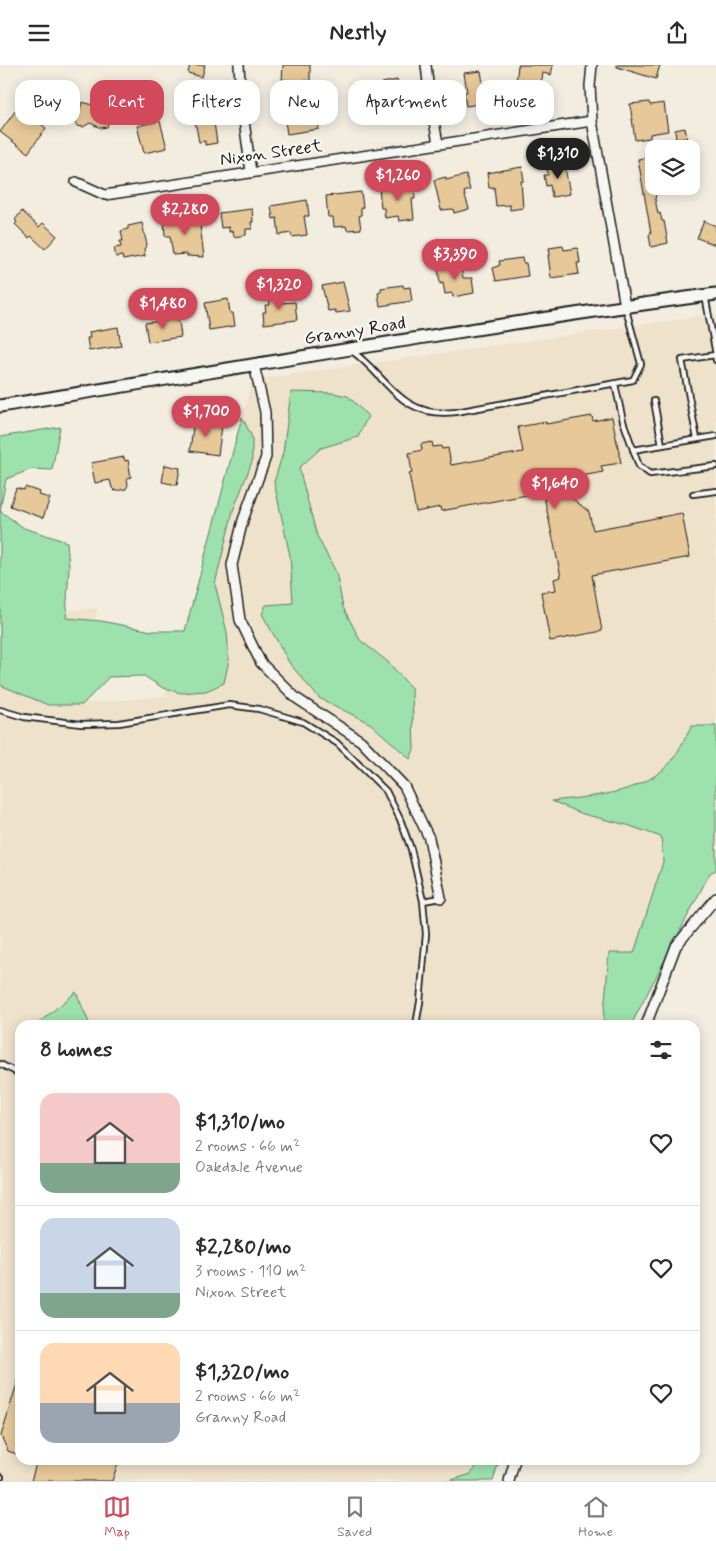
<!DOCTYPE html>
<html lang="en">
<head>
<meta charset="utf-8">
<style>
	:root { --surface:#fff; --page:#f7f7f7; --text:#2b2b33; --muted:#7c7c81; --line:#e1e1e2; --accent:#d1495b }
	body { margin:0; font-family:Mynerve,sans-serif; background:var(--page); color:var(--text); height:100vh; display:flex; flex-direction:column; font-size:19px; white-space:nowrap }
	* { box-sizing:border-box; margin:0 }
	p { font-size:16px; color:var(--muted) }
	.icon { flex:none; width:28px; height:28px; fill:none; stroke:currentColor; stroke-width:2; stroke-linecap:round; stroke-linejoin:round }
	.map { position:relative; flex:1; overflow:hidden }
	.details { position:absolute; left:15px; top:955px; width:685px; height:445px; display:flex; flex-direction:column; background:var(--surface); border-radius:15px; box-shadow:0 2px 12px #0003 }
	.details>* { flex:none }
	.guide { position:absolute; left:15px; top:15px; width:686px; height:45px; display:flex; gap:10px }
	.tools { position:absolute; left:645px; top:75px; display:grid; gap:10px }
	.tools a { display:grid; place-items:center; width:55px; height:55px; border-radius:10px; background:var(--surface); box-shadow:0 2px 12px #0003; font-size:25px }
	.price { position:absolute; translate:-50% -42px; padding:0 11px; border-radius:18px; background:var(--accent); color:#fff; font-size:16px; line-height:32px; filter:drop-shadow(0 1px 2px #0008) }
	.price::after { content:''; position:absolute; left:50%; top:30px; width:15px; height:11px; margin-left:-8px; background:inherit; clip-path:polygon(0 0,100% 0,50% 100%) }
	.price.active { background:#222; color:#fff }
	ul { padding:0; list-style:none }
	li { display:flex; align-items:center; gap:15px; height:125px; padding:0 25px }
	li+li { border-top:1px solid var(--line) }
	li span { display:grid; place-items:center; flex:none; width:140px; height:100px; border-radius:15px; color:#555 }
	li>.icon { margin-inline-start:auto }
	span .icon { width:60px; height:60px; fill:#fffc; stroke-width:1 }
	li b { font-size:21px }
	h2 { display:flex; justify-content:space-between; align-items:center; height:60px; padding:0 25px; font-size:21px }
	.tag { padding:0 18px; border-radius:15px; background:var(--surface); box-shadow:0 2px 12px #0003; font-size:18px; line-height:45px }
	.tag.active { background:var(--accent); color:#fff }
	header { display:flex; justify-content:space-between; align-items:center; height:65px; padding:0 25px; background:var(--surface); font-size:22px; font-weight:800 }
	.dock { display:flex; justify-content:space-around; align-items:center; height:70px; border-top:1px solid var(--line); background:var(--surface); font-size:14px; color:var(--muted) }
	.dock a { display:grid; justify-items:center; gap:2px }
	.dock .active { color:var(--accent) }
	.map>svg:first-child { display:block }
	.built { fill:#efe2cb }
	.green { fill:#9de1ad; stroke:#5c7e64 }
	.building { fill:#e6c899; stroke:#1c1c1c }
	.lines { fill:none; stroke-linecap:round; stroke-linejoin:round }
	.service-casing { stroke:#1c1c1c; stroke-width:8 }
	.minor-casing { stroke:#1c1c1c; stroke-width:12 }
	.tertiary-casing { stroke:#1c1c1c; stroke-width:15 }
	.service { stroke:#f6f6f2; stroke-width:4.5 }
	.minor { stroke:#f6f6f2; stroke-width:9 }
	.tertiary { stroke:#f6f6f2; stroke-width:11 }
	.labels { text-anchor:middle; dominant-baseline:central; stroke-width:4.5; stroke-linejoin:round; paint-order:stroke }
	.street-label { font-size:18px; fill:#1c1c1c; stroke:#f6f6f2 }
</style>
</head>
<body>
<header><svg class="icon" aria-label="menu" viewBox="0 0 24 24"><path d="M4 6h16M4 12h16M4 18h16"/></svg>Nestly<svg class="icon" aria-label="share" viewBox="0 0 24 24"><path d="M12 15V3M7 8l5-5 5 5M5 13v7h14v-7"/></svg></header>
<div class="map">
<svg width="716" height="1416" viewBox="0 0 716 1416">
	<rect width="100%" height="100%" fill="#f3ede0"/>
	<filter id="ink" filterUnits="userSpaceOnUse"><feTurbulence type="fractalNoise" baseFrequency=".02" numOctaves="2"/><feDisplacementMap in="SourceGraphic" scale="10" xChannelSelector="R" yChannelSelector="G"/><feConvolveMatrix kernelMatrix="1 2 1 2 8 2 1 2 1" color-interpolation-filters="sRGB"/></filter>
	<g filter="url(#ink)">
		<path class="built" d="M716,249V674L628,960H20V1395H494L487,1416H0V551L98,543L67,640L165,631L182,576L252,315Z"/>
		<path class="green" d="M291,327L333,328L348,331L368,351L358,372L321,383L299,403L317,471L336,507L343,542L360,575L388,597L412,624L414,685L410,694L371,659L319,633L290,599L262,549L266,540L293,538L290,491L274,417L283,388Z
			M242,352L252,372V397L233,446L215,519L227,567L229,595L224,618L206,626L181,628L163,623L144,611L109,612L82,640H48L0,620V372L60,362L52,405L32,404L6,414L0,446L24,463L67,477L69,502L66,553L101,556L152,566H185Z
			M692,661H716V805L710,808L631,960H603L609,888H634L663,797L661,772L627,760L583,749L552,736C592,731 638,730 668,700C677,691 685,672 692,661Z
			M76,927L90,960H36Z
			M480,1395H499L493,1416H448L471,1409Z"/>
		<path class="building" d="M190,0H205L202,12L188,8Z
			M283,0H310V16L282,15Z
			M518,0H553L551,10L543,8L540,24L516,20Z
			M617,0H660L656,14L617,2Z
			M481,6L486,36L479,37V39L466,41L464,27H467L464,8Z
			M397,15L402,51L389,53L388,49L372,52L370,40H367L364,25L383,21L382,18Z
			M82,37L112,45L107,62L101,63L90,58L83,62L77,61L74,55L75,51L79,48Z
			M649,37L650,40L664,38L668,66L650,69V73L635,75L630,39Z
			M212,44L217,78L205,80V76L199,77L195,56L199,55L198,47Z
			M16,45L25,52L28,49L46,63L28,88L0,67Z
			M311,45L312,49H317L319,64L287,69L284,49Z
			M160,56L167,83L144,88L137,61Z
			M685,63L687,73L676,74L675,65Z
			M649,92L651,96L654,95V121H658L655,134L658,149L660,148L662,156H664L668,178L651,182L649,170L651,168L638,94Z
			M564,97L570,129L552,132L550,120L546,121L544,110H548L547,104L555,102L554,99Z
			M522,102L524,116H521L523,143L510,145V140L496,141L494,122L489,123L487,108Z
			M466,110L470,125L464,127L469,144L454,148L453,144L441,145L434,115L446,112V115Z
			M414,119L415,134H412L414,154L399,156L398,151L385,153L384,143H381L379,123Z
			M361,127L363,142L361,143V150L359,151L361,164L347,165L346,161L334,162L333,152H328L326,131Z
			M307,135L309,151H304L307,170L292,172L291,168L279,170L277,153L273,154L271,141Z
			M252,144L253,157H251L252,164H246V170L234,172L233,166L229,167V162L221,163L219,148Z
			M22,146L39,162L43,158L57,171L45,184L31,171L29,173L15,159L17,157L15,155Z
			M199,151L204,192L187,191L186,189L173,190L170,171H165L164,156Z
			M704,156L716,161V180L697,173Z
			M142,158L147,180L144,184L145,191L123,195L122,191L116,192L114,183L121,182L120,176H123L121,166L128,164V161Z
			M563,181L564,185L578,183L580,198H577L579,209L551,213L548,190H550L549,183Z
			M522,193L523,198H526L528,211L496,216L493,203L500,200L499,196Z
			M461,199L463,213H472L474,228L453,232L452,228L445,229L443,218L440,219L438,202Z
			M343,217L350,246L336,248L335,245L328,246L322,221Z
			M403,220L404,223L410,222L412,236L380,241L378,228L381,227V223Z
			M280,229L281,238L295,237L297,255L264,259L263,247H266L265,240H270L269,231Z
			M228,234L230,248H233L235,261L209,265L205,238Z
			M176,254L177,256H179L181,272L148,277L145,258Z
			M118,262L121,281L89,286L87,273H90L89,267Z
			M592,351L593,356L612,352L621,398L601,401L603,407L582,411L585,427L568,430L589,447L593,465L682,448L690,492L592,510L602,566L550,576L541,527L556,525L554,514L561,512L543,427L441,446L440,442L416,447L409,409L412,408L409,388L422,385L421,379L432,377L433,382L441,381L442,384L448,383L451,400L523,387L518,362L546,357V359Z
			M194,354L210,356V360L222,361L218,390L190,386Z
			M124,392L125,396L128,395L131,412L127,413L128,420L126,424L115,426L112,423L110,415L95,418L91,398Z
			M165,400L180,403L177,420L162,417Z
			M25,422L40,427L39,430L50,433L43,453L10,441L16,423L24,425Z
			M18,1315H20V1390L8,1386L1,1371Z
			M37,1395H119L112,1416H31Z"/>
		<g class="lines">
			<defs>
				<path id="service" d="M705,230L716,290
					M352,286C389,313 400,354 456,347L633,315L641,299L625,241
					M615,319L623,356L639,401L650,409L716,401
					M654,336L662,380
					M697,374L682,295L715,290L716,295
					M633,385L716,371
					M693,429L716,426
					M0,645L24,652L81,659L119,658L229,640L259,644L303,657L337,678L386,726L400,754L411,784L423,836L426,869L420,937L416,960
					M423,836L441,833
					M0,999L20,1009
					M0,1412H1"/>
				<path id="minor" d="M239,0L241,34L251,107
					M426,0L430,36L438,78
					M592,0L590,21L592,56L625,241
					M76,117L105,130L592,56
					M254,300L265,347L266,392L243,455L232,500L240,555L261,598L296,633L361,676L404,721L429,773L441,833
					M646,960L676,881L716,833
					M509,1416L515,1395"/>
				<path id="tertiary" d="M0,341C239,303 477,261 716,229"/>
			</defs>
			<use href="#service" class="service-casing"/>
			<use href="#minor" class="minor-casing"/>
			<use href="#tertiary" class="tertiary-casing"/>
			<use href="#service" class="service"/>
			<use href="#minor" class="minor"/>
			<use href="#tertiary" class="tertiary"/>
		</g>
	</g>
	<g class="labels">
		<g class="street-label">
			<text transform="translate(271 88) rotate(-8)">Nixon Street</text>
			<text transform="translate(355 266) rotate(-9)">Granny Road</text>
		</g>
	</g>
</svg>
<div class="tools">
<a><svg class="icon" aria-label="layers" viewBox="0 0 24 24"><path d="M12 4l9 5-9 5-9-5zM3 14l9 5 9-5"/></svg></a>
</div>
<b class="price active" style="left:558px;top:115px">$1,310</b>
<b class="price" style="left:398px;top:137px">$1,260</b>
<b class="price" style="left:185px;top:171px">$2,280</b>
<b class="price" style="left:455px;top:216px">$3,390</b>
<b class="price" style="left:279px;top:246px">$1,320</b>
<b class="price" style="left:163px;top:265px">$1,480</b>
<b class="price" style="left:206px;top:373px">$1,700</b>
<b class="price" style="left:555px;top:445px">$1,640</b>
<div class="guide">
<a class="tag">Buy</a>
<a class="tag active">Rent</a>
<a class="tag">Filters</a>
<a class="tag">New</a>
<a class="tag">Apartment</a>
<a class="tag">House</a>
</div>
<section class="details">
<h2>8 homes<svg class="icon" aria-label="filters" viewBox="0 0 24 24"><path d="M4 7h16M4 17h16"/><circle cx="9" cy="7" r="2"/><circle cx="15" cy="17" r="2"/></svg></h2>
<ul>
<li><span style="background:linear-gradient(#f6c9c9 70%,#7fa58c 0)"><svg class="icon" aria-label="home" viewBox="0 0 24 24"><path d="M3 11l9-7 9 7M6 9v11h12V9"/></svg></span><div><b>$1,310/mo</b><p>2 rooms · 66 m²</p><p>Oakdale Avenue</p></div><svg class="icon" aria-label="heart" viewBox="0 0 24 24"><path d="M12 20l-8-8c-3-5 5-10 8-4 3-6 11-1 8 4z"/></svg></li>
<li><span style="background:linear-gradient(#c9d6e8 75%,#7fa58c 0)"><svg class="icon" aria-label="home" viewBox="0 0 24 24"><path d="M3 11l9-7 9 7M6 9v11h12V9"/></svg></span><div><b>$2,280/mo</b><p>3 rooms · 110 m²</p><p>Nixon Street</p></div><svg class="icon" aria-label="heart" viewBox="0 0 24 24"><path d="M12 20l-8-8c-3-5 5-10 8-4 3-6 11-1 8 4z"/></svg></li>
<li><span style="background:linear-gradient(#ffd9b3 60%,#9aa5b1 0)"><svg class="icon" aria-label="home" viewBox="0 0 24 24"><path d="M3 11l9-7 9 7M6 9v11h12V9"/></svg></span><div><b>$1,320/mo</b><p>2 rooms · 66 m²</p><p>Granny Road</p></div><svg class="icon" aria-label="heart" viewBox="0 0 24 24"><path d="M12 20l-8-8c-3-5 5-10 8-4 3-6 11-1 8 4z"/></svg></li>
</ul>
</section>
</div>
<nav class="dock">
<a class="active"><svg class="icon" aria-label="map" viewBox="0 0 24 24"><path d="M3 6l6-2 6 2 6-2v14l-6 2-6-2-6 2zM9 4v14M15 6v14"/></svg>Map</a>
<a><svg class="icon" aria-label="saved" viewBox="0 0 24 24"><path d="M7 4h10v16l-5-4-5 4z"/></svg>Saved</a>
<a><svg class="icon" aria-label="home" viewBox="0 0 24 24"><path d="M3 11l9-7 9 7M6 9v11h12V9"/></svg>Home</a>
</nav>
</body>
</html>
